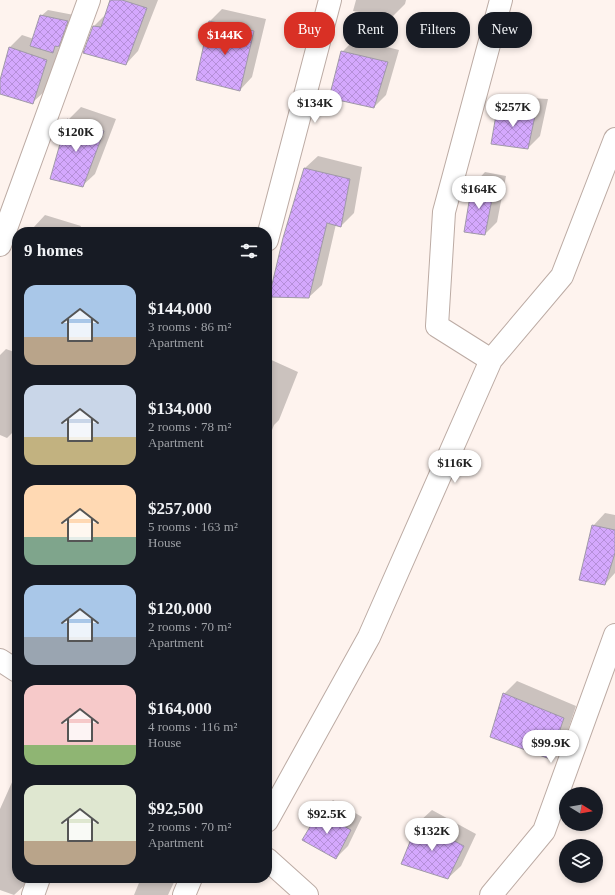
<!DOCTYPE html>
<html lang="en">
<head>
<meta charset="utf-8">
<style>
	:root { --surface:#171b24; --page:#242831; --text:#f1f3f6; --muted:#9ea1a6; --accent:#d93025 }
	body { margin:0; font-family:"Times New Roman",serif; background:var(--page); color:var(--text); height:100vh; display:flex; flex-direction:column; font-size:15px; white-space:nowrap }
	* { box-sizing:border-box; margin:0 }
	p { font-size:13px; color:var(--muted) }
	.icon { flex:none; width:22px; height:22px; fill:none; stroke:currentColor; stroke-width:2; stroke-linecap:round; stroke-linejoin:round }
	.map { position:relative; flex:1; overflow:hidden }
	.panel { position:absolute; left:12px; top:227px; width:260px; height:656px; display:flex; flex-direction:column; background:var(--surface); border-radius:16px; box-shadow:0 2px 6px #0003 }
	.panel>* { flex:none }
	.guide { position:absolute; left:284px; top:12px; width:271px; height:36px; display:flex; gap:8px }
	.needle { width:26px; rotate:101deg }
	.controls { position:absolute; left:559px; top:787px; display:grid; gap:8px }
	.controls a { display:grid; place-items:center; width:44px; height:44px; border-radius:50%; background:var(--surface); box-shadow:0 2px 6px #0003; font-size:20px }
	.price { position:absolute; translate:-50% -34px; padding:0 9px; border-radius:14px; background:#fff; color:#222; font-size:13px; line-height:26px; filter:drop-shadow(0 1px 2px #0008) }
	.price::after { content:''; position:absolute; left:50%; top:24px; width:12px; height:9px; margin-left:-6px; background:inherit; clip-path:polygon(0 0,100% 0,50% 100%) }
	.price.selected { background:var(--accent); color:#fff }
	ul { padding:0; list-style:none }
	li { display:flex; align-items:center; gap:12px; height:100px; padding:0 12px }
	li span { display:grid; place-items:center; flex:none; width:112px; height:80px; border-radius:12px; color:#555 }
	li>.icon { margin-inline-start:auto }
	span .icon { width:48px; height:48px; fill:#fffc; stroke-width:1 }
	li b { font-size:17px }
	h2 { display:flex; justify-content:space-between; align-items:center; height:48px; padding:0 12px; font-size:17px }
	.chip { padding:0 14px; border-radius:16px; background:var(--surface); box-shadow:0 2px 6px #0003; font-size:14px; line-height:36px }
	.chip.selected { background:var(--accent); color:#fff }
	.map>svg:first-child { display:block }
	.shadow { fill:#0003 }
	.building { fill:url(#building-cross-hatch); stroke:#a099a8 }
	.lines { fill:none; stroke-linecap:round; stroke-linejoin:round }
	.minor-casing { stroke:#bcaba4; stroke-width:24 }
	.tertiary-casing { stroke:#bcaba4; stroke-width:24 }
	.minor { stroke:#fff; stroke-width:22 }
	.tertiary { stroke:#fff; stroke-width:22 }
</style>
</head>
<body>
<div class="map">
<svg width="615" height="895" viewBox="0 0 615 895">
	<defs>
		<pattern id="building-cross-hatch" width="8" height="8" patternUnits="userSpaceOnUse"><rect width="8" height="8" fill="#d4a8fd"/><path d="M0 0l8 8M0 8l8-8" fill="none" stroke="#b58fd8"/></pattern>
	</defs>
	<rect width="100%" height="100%" fill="#fef3ee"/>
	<path class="shadow" d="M111,0H158L138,51L126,64L94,26L107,13Z
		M356,0H406L405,4L392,17L353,11Z
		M222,9L266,19L252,77L240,90L210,21Z
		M48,10L74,15L65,39L57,47L59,48L45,91L32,103L0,93V84L9,48L22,35L34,39L41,16Z
		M355,39L399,50L386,95L374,107L342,52Z
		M511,97L548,99L540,136L528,148L498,109Z
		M81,107L116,119L95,174L82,186L68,120Z
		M318,156L362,167L354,213L341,226L336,224L322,285L309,297L270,296L305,168Z
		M485,172L506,176L497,222L485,234L473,185Z
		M45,215L81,226L78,232H32L33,228Z
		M6,349L17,353V428L7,438L0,435V355Z
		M267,358L298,372L279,420L274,425L267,443Z
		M605,513L615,515V573L605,584L593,526Z
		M517,681L576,706L563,745L550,757L504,694Z
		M17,771V878H29L26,884L14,895L0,890V809Z
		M333,800L362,817L348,846L336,858L304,840L320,813Z
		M432,810L476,834L461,866L448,878L402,863L419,822Z
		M141,878H176L168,895H134Z"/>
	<path class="building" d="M110,0H122L147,8L126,65L83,53L93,26L101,27Z
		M40,15L68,21L59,47L55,46L53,53L30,46Z
		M209,21L254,31L240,91L196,80Z
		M9,47L47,60L33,104L0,94V80Z
		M341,51L388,62L374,108L329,98Z
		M497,109L536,111L528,149L491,144Z
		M67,119L104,131L83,187L50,179Z
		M304,168L350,179L341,227L327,223L309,298L269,297L283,238Z
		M472,184L494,189L485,235L464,232Z
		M592,525L615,530V553L605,585L579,580Z
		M503,693L564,718L550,759L490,737Z
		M319,812L351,830L336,859L302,840Z
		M418,822L464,846L448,879L401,864Z"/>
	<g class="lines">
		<defs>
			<path id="minor" d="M267,240L330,0
				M0,245L89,0
				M491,360L437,326L444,212L501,0
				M267,821L369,637L491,360L562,276L615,139
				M33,895L39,878
				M184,895L191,878
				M491,895L544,831L615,635"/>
			<path id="tertiary" d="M0,660L17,671
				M267,859L307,895"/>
		</defs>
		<use href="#minor" class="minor-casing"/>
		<use href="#tertiary" class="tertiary-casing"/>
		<use href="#minor" class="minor"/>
		<use href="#tertiary" class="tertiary"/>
	</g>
</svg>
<div class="controls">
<a><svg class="needle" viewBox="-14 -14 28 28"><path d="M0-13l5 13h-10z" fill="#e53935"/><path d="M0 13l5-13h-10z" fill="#9ea1a6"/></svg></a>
<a><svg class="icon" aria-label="layers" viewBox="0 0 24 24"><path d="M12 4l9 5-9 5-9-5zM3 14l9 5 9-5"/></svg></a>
</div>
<b class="price selected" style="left:225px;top:56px">$144K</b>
<b class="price" style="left:315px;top:124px">$134K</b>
<b class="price" style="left:513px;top:128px">$257K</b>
<b class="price" style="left:76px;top:153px">$120K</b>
<b class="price" style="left:479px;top:210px">$164K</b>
<b class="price" style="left:455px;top:484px">$116K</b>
<b class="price" style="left:551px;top:764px">$99.9K</b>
<b class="price" style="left:327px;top:835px">$92.5K</b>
<b class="price" style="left:432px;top:852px">$132K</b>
<div class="guide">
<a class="chip selected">Buy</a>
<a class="chip">Rent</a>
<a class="chip">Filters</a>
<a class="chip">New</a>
</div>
<section class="panel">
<h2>9 homes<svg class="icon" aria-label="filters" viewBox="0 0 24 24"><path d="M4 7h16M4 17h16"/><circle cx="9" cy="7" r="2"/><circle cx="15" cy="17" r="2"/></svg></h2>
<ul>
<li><span style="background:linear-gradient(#a9c7e8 65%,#b9a48a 0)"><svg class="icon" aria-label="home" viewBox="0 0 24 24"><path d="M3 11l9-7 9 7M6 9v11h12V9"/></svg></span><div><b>$144,000</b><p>3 rooms · 86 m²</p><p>Apartment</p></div></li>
<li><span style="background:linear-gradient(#c9d6e8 65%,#c2b280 0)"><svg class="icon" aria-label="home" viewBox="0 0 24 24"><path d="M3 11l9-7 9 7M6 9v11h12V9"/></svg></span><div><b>$134,000</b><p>2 rooms · 78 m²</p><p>Apartment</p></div></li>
<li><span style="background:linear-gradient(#ffd9b3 65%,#7fa58c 0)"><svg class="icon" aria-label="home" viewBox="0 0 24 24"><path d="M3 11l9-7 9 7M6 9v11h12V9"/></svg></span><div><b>$257,000</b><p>5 rooms · 163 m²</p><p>House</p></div></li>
<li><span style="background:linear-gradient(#a9c7e8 65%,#9aa5b1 0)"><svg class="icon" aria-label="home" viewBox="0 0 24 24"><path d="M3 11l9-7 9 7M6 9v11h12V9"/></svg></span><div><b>$120,000</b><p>2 rooms · 70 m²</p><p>Apartment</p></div></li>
<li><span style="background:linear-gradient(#f6c9c9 75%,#8fb573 0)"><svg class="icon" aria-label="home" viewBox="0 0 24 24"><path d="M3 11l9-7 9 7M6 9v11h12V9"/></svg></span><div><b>$164,000</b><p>4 rooms · 116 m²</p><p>House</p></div></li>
<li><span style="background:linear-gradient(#dfe7d0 70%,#b9a48a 0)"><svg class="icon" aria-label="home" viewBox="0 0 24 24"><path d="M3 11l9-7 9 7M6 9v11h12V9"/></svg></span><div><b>$92,500</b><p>2 rooms · 70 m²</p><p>Apartment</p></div></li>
</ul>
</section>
</div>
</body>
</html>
